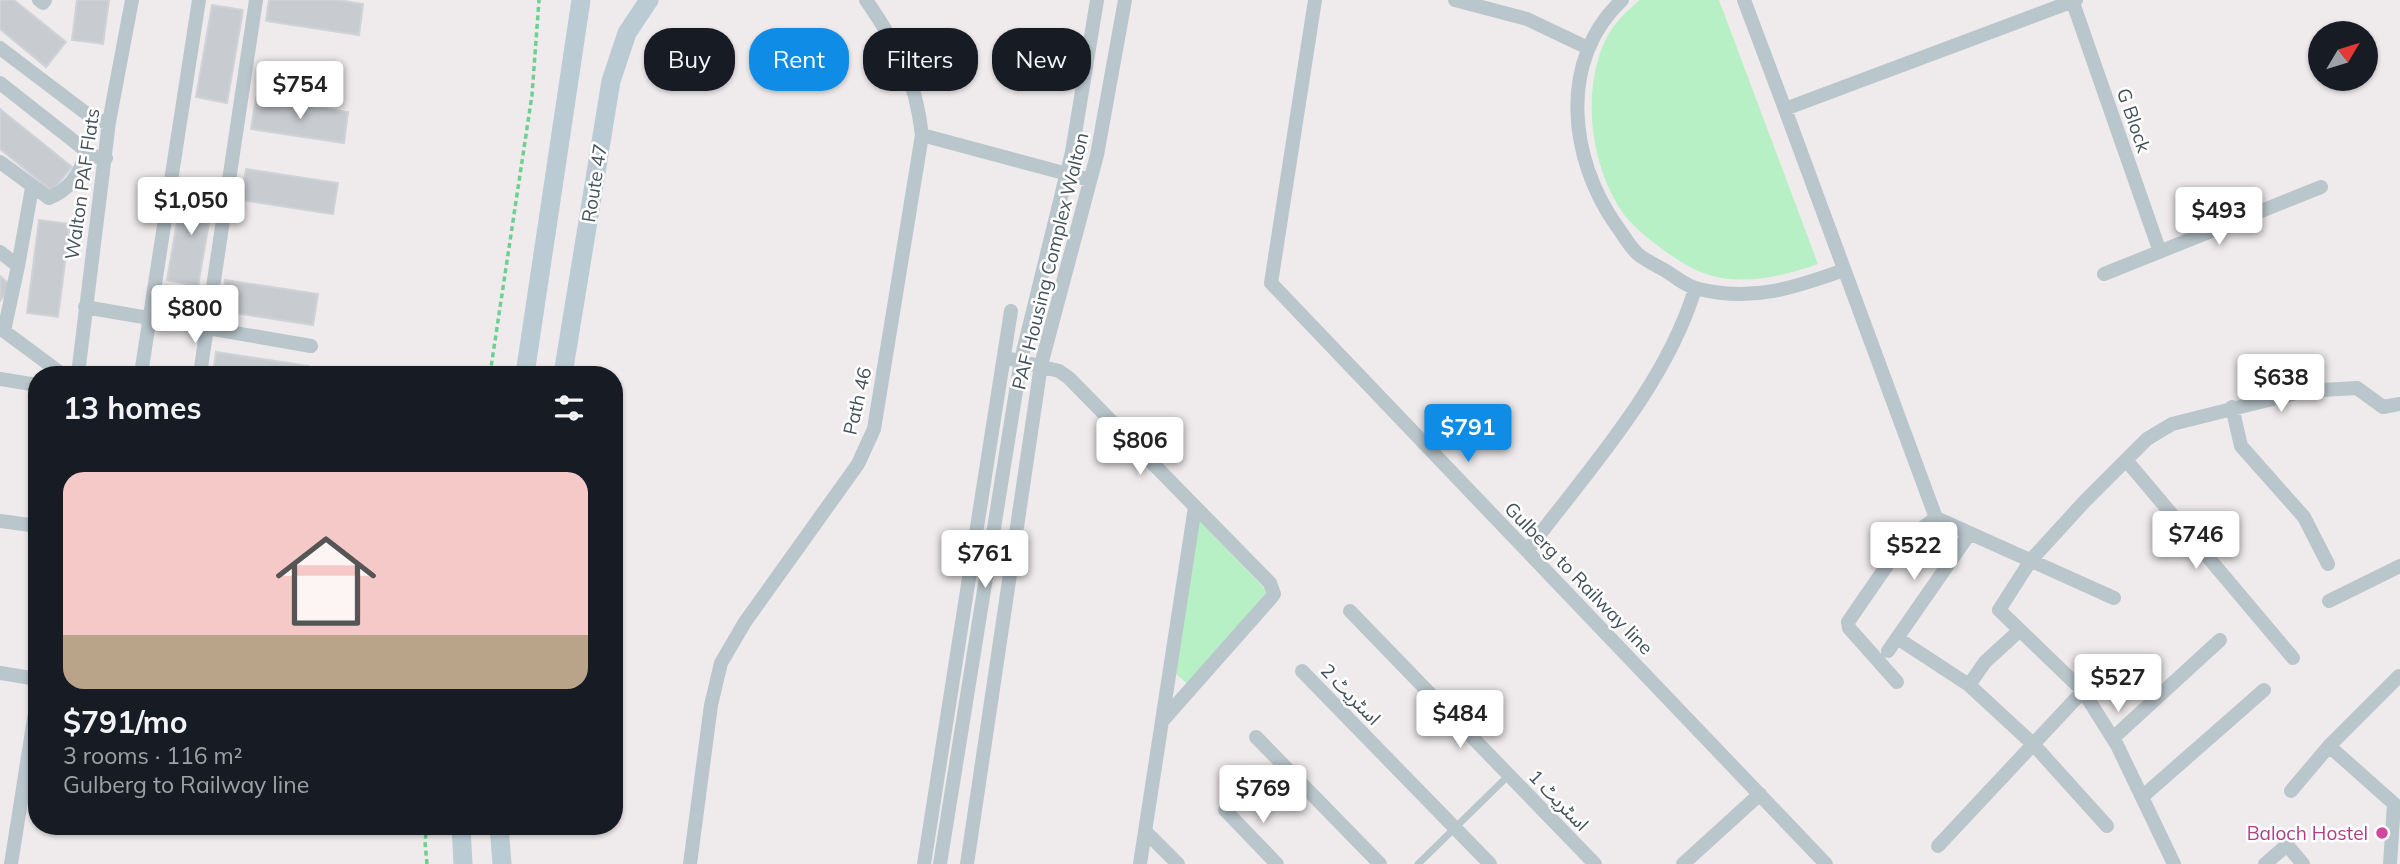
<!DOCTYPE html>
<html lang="en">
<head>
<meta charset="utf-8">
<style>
	:root { --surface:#171b24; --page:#242831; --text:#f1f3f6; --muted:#9ea1a6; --line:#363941; --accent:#0f8ce5 }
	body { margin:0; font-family:Mulish,"Noto Sans Arabic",sans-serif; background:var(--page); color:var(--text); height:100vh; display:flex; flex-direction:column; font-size:26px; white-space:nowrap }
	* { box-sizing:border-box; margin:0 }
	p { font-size:23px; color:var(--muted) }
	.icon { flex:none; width:38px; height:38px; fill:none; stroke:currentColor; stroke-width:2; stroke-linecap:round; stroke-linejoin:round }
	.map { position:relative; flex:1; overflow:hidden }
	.sheet { position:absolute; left:28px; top:366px; width:595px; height:469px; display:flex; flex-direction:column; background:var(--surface); border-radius:28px; box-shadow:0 2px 5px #0004 }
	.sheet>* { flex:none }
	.banner { position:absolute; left:644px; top:28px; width:665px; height:63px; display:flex; gap:14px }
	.needle { width:46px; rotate:52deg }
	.fabs { position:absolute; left:2308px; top:21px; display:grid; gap:14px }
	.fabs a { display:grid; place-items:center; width:70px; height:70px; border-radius:50%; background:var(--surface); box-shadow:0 2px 5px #0004; font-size:35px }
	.price { position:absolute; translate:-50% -60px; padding:0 16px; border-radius:7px; background:#fff; color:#222; font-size:23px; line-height:46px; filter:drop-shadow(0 2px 4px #0008) }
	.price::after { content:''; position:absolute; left:50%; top:42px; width:21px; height:16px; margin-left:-10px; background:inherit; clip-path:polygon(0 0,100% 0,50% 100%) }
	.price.selected { background:var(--accent); color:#fff }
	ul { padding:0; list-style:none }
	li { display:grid; align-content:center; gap:14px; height:371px; padding:0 35px }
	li+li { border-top:2px solid var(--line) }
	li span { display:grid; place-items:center; height:217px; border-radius:21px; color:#555 }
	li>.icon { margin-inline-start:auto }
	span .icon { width:126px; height:126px; fill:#fffc; stroke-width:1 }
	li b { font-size:30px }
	h2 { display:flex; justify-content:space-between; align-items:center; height:84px; padding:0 35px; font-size:30px }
	.pill { padding:0 24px; border-radius:28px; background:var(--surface); box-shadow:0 2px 5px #0004; font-size:24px; line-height:63px }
	.pill.selected { background:var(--accent); color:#fff }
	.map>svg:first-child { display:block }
	.green { fill:#b6f0c4 }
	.building { fill:#c8ccd1; stroke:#cfd3d8; stroke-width:2 }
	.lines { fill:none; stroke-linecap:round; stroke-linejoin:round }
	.path { stroke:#6cd090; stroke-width:3.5; stroke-dasharray:5 3.5; stroke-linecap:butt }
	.lane { stroke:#b9c6cc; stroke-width:7 }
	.street { stroke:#b9c6cc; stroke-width:14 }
	.secondary { stroke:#bacbd4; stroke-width:19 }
	.hotel-dot { fill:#d1479c; stroke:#fff; stroke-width:2.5 }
	.labels { text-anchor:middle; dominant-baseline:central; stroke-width:5; stroke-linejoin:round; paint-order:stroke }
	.street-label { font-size:19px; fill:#43525a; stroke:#fff }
	.hotel-label { font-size:19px; fill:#b23c85; stroke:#fff; text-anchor:end }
</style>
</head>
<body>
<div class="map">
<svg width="2400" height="864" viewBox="0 0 2400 864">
	<rect width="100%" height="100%" fill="#efebec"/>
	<path class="green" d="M1640,0H1719L1818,264C1783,276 1740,287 1703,273C1681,265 1636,232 1623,213C1590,166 1580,87 1608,35C1616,21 1628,10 1640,0Z
		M1199,520L1267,591L1189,685L1176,674Z"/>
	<path class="building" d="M0,0H14L66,42L46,67L0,29Z
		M77,0H109L103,44L72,40Z
		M269,0H338L363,4L359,35L266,21Z
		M212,5L243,10L227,103L196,97Z
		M256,98L348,112L344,143L251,129Z
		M0,109L72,167L52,191L0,149Z
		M246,169L338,183L333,214L241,200Z
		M183,188L214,194L198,286L167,280Z
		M39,220L70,224L58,317L27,313Z
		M0,276L12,286L0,301Z
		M225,280L318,294L313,325L221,311Z
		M216,352L309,366L307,374H213Z"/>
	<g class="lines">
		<path class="path" d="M490,374L532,95L539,0
			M427,864L425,842L427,826"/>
		<path class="lane" d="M1418,864L1509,775"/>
		<path class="street" d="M39,0L43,3L45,0
			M1315,0L1271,283L1826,864
			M1455,0L1527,19L1588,48
			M1622,0C1558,60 1569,158 1616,225C1623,234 1630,248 1639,255C1647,261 1657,266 1666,271C1676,277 1687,287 1699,289C1752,302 1794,288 1844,270
			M1744,0L1785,109L2076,0
			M2072,0L2160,252
			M0,48L95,120L109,122
			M0,83L75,142L86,151L85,155L106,158
			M1785,109L1936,518L2114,598
			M922,135L1090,180
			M0,162L49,198C68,190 80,175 85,155
			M0,252L18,266L32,188
			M2104,274L2321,187
			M85,307L311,346
			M0,328L62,374
			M4,331L18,266
			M1011,359L1059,371L1069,378L1270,583L1274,594L1271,598L1164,719
			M78,374L109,122L132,0
			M141,374L199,0
			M200,374L256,0
			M0,379L37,385
			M2232,407L2241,446L2304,517L2328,564
			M2126,460L2293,658
			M0,521L37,526
			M1527,551C1588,470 1665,387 1695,289
			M2329,601L2400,566
			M1350,611L1595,864
			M1897,638L1969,685L2033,744L2107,826
			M1888,651L1970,533
			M1302,671L1490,864
			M0,673L37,679
			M1897,682L1849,628L1848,622L1903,542L1936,518
			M1969,685L1985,662L2020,630
			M1256,737L1380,864
			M2113,738L2220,640
			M2329,746L2400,809
			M2291,791L2329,746L2399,676
			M2142,797L2264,690
			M1225,810L1277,864
			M1147,833L1178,864
			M1938,846L2083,691
			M11,864L37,700
			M690,864L711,705L721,663L745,622L858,464L874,429L922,135C915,77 899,48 866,0
			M924,864L1011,311
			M940,864L1021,360L1072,152L1097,0
			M967,864L1041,365L1097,155L1125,0
			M1140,864L1195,507
			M1683,864L1760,794
			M2174,864L2117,745L2083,691L1999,610L2031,560L2084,502L2147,439L2172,424L2304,391L2357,388L2383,407L2400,404
			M2265,864L2287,845L2303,864
			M2390,864L2394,804"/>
		<path class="secondary" d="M525,374L581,0
			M563,374L611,81L627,33L649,0
			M461,826L463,864
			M499,826L502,864"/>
	</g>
	<circle class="hotel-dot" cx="2382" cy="833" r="7"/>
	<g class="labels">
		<g class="street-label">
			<text transform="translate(2134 120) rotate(71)">G Block</text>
			<text transform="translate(594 183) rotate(-81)">Route 47</text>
			<text transform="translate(82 184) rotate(-82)">Walton PAF Flats</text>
			<text transform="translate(1050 261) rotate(-76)">PAF Housing Complex Walton</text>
			<text transform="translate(857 401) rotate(-77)">Path 46</text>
			<text transform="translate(1579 578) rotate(46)">Gulberg to Railway line</text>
			<text transform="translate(1351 694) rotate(46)">اسٹریٹ 2</text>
			<text transform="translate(1559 800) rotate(46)">اسٹریٹ 1</text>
		</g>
		<g class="hotel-label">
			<text x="2368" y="833">Baloch Hostel</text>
		</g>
	</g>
</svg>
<div class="fabs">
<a><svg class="needle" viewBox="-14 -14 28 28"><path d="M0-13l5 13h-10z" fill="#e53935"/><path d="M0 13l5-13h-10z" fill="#9ea1a6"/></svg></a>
</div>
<b class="price" style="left:300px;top:121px">$754</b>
<b class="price" style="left:191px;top:237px">$1,050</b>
<b class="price" style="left:2219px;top:247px">$493</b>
<b class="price" style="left:195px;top:345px">$800</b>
<b class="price" style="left:2281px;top:414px">$638</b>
<b class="price selected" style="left:1468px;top:464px">$791</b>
<b class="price" style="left:1140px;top:477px">$806</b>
<b class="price" style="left:2196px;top:571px">$746</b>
<b class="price" style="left:1914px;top:582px">$522</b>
<b class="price" style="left:985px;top:590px">$761</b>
<b class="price" style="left:2118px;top:714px">$527</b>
<b class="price" style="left:1460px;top:750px">$484</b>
<b class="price" style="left:1263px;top:825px">$769</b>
<div class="banner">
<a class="pill">Buy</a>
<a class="pill selected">Rent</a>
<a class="pill">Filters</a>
<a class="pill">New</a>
</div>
<section class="sheet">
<h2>13 homes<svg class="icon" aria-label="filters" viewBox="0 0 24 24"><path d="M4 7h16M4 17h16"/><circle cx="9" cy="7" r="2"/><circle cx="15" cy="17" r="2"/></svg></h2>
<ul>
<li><span style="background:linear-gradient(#f6c9c9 75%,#b9a48a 0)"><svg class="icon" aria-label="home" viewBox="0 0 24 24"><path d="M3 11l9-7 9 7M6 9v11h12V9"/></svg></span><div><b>$791/mo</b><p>3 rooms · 116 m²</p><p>Gulberg to Railway line</p></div></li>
</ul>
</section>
</div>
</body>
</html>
